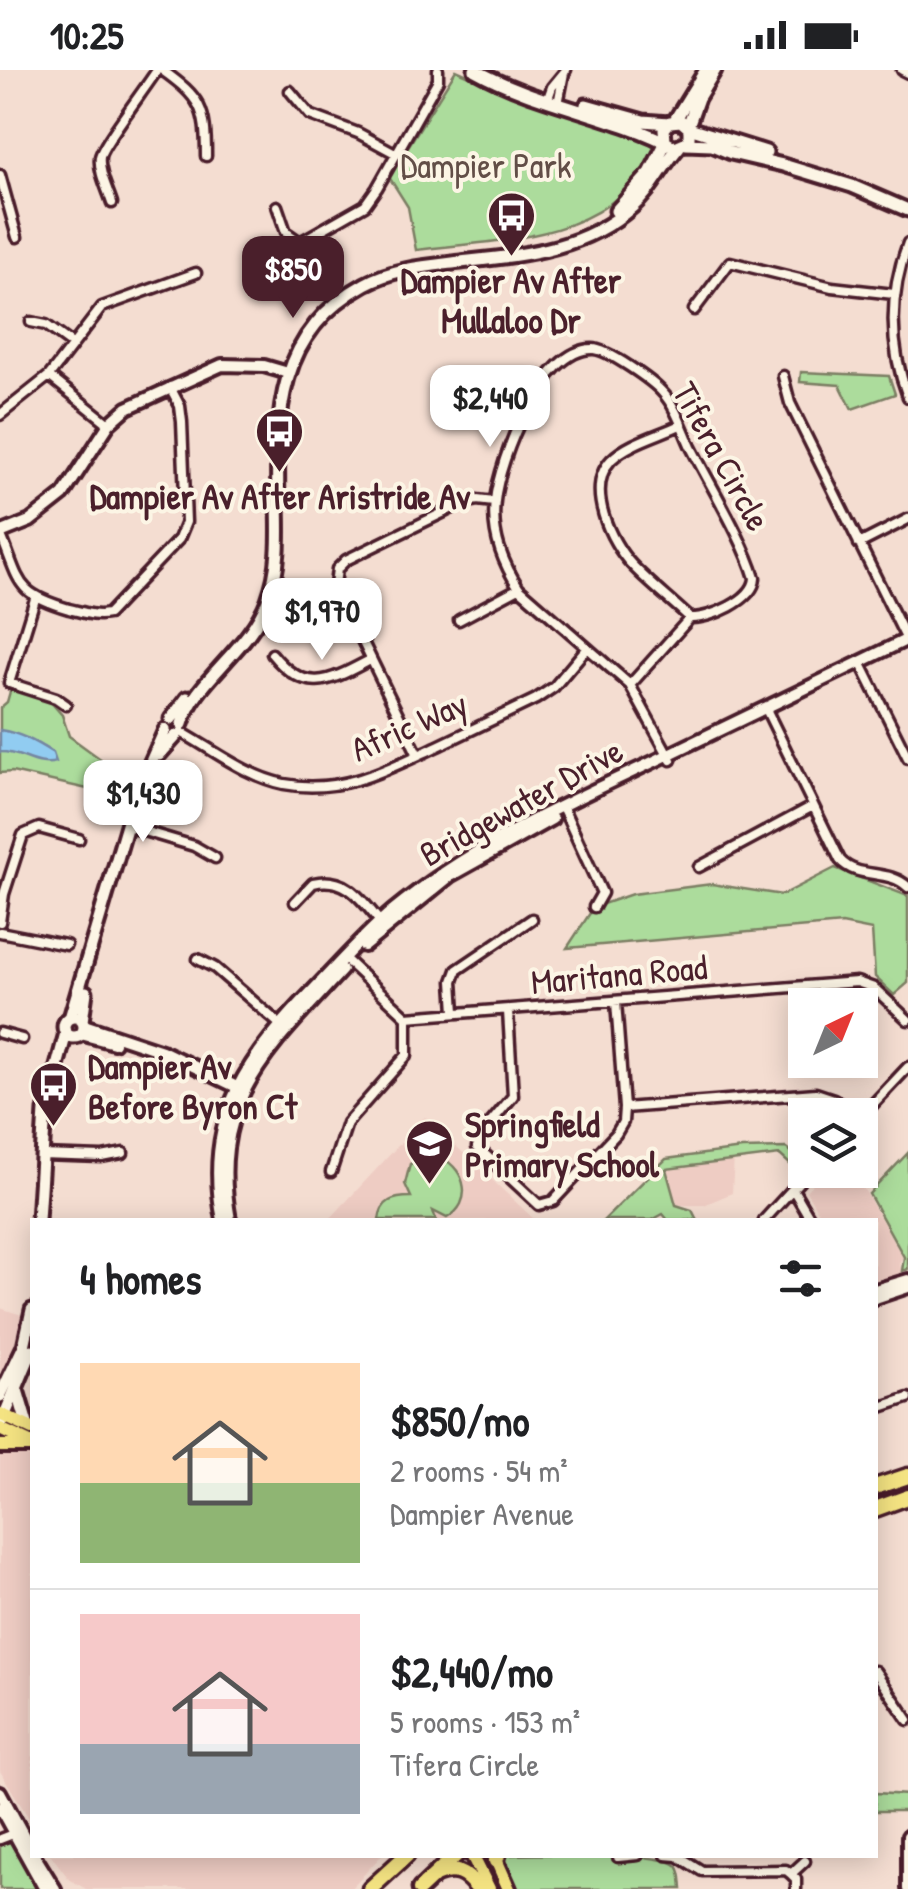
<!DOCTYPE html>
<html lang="en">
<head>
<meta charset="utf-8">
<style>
	:root { --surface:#fff; --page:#f6f6f6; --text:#202124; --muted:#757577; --line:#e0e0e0; --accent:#4a1f2b }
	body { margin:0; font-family:"Patrick Hand",sans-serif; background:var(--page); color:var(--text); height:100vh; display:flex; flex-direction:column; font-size:38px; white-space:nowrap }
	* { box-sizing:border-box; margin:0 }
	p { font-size:32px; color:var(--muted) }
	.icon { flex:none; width:55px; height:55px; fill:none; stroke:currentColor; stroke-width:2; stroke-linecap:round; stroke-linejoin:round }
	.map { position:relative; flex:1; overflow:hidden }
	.sheet { position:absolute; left:30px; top:1148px; width:848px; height:640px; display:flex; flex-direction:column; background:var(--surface); border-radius:0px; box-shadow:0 5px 25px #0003 }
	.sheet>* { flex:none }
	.needle { width:65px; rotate:43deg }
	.buttons { position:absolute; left:788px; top:918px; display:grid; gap:20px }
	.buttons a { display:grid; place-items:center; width:90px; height:90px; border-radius:0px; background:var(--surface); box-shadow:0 5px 25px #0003; font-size:50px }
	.price { position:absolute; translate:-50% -85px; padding:0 22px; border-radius:20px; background:#fff; color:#222; font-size:32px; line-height:65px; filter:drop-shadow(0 2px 5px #0008) }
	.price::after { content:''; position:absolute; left:50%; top:60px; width:30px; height:22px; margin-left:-15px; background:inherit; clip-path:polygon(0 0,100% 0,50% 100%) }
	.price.active { background:var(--accent); color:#fff }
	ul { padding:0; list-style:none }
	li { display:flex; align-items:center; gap:30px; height:250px; padding:0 50px }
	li+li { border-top:2px solid var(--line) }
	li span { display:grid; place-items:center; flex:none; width:280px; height:200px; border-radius:0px; color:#555 }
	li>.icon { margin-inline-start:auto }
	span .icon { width:120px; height:120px; fill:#fffc; stroke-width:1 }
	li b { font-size:42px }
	h2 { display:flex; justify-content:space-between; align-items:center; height:120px; padding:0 50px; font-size:42px }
	.status { display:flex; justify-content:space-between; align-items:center; height:70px; padding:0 50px; background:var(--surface); direction:ltr }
	.status svg { height:28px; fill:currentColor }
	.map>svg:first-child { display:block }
	.built { fill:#eeccc3 }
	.green { fill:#acdc9c; stroke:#7b7e64; stroke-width:2.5 }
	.water { fill:#91ccf1; stroke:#7587a2; stroke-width:2.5 }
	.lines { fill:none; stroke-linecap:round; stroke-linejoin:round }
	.minor-casing { stroke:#4a1f2b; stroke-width:15 }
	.tertiary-casing { stroke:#4a1f2b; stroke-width:18 }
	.secondary-casing { stroke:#4a1f2b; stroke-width:19 }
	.primary-casing { stroke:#4a1f2b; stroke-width:20 }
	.trunk-casing { stroke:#4a1f2b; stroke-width:21 }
	.minor { stroke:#fcf5e5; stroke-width:8 }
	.tertiary { stroke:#fcf5e5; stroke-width:10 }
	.secondary { stroke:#fcf5e5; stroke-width:11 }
	.primary { stroke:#f4e382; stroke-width:12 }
	.trunk { stroke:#f4e382; stroke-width:14 }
	.labels { text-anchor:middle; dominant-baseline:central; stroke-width:8; stroke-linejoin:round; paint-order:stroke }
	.park-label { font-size:35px; fill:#624e47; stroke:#fcf5e5 }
	.poi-label { font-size:35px; font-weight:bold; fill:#4a1f2b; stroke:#fcf5e5 }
	.street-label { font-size:35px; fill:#4a1f2b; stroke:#fcf5e5 }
</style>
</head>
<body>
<div class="status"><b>10:25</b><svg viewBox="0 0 49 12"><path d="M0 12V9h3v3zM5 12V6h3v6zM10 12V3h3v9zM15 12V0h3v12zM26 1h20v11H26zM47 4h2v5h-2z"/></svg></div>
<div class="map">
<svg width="908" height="1819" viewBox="0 0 908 1819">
	<rect width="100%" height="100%" fill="#f4ddd1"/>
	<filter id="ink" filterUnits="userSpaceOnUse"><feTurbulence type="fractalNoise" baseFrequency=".01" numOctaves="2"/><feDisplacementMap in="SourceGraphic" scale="20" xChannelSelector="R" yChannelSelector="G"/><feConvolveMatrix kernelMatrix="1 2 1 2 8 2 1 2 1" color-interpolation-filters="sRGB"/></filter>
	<g filter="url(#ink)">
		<path class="built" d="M425,1047L535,1150H329Z
			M734,1087L732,1123L704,1135H676L666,1099Z
			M826,1100H843L865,1121L903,1187L899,1193L903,1204L875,1213V1150H823L806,1121Z
			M0,1238L22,1245L11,1288L0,1307Z
			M0,1371L32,1386V1753L0,1701Z
			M51,1785H382L350,1819H86L69,1809Z"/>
		<path class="green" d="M456,0L534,34L648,65L654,79C613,172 503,169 416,180L408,137L389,107Z
			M801,302L889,306L895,324L852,339L840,315L800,312Z
			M11,618L48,629L62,645L69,666L128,709L123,727L12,702L0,703V638L7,632Z
			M835,798L908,826V913L894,925L875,907L872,860L842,854L567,878L594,837L632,824L712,814L782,825Z
			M786,1078L805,1092L804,1107L780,1085L666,1099L676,1135L692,1140L697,1150H668L663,1144L652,1150H604L666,1089L742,1079Z
			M908,1083V1199L902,1201L904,1187L869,1124Z
			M442,1088C466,1100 474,1133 447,1148L433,1141L436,1150H379C381,1130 394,1127 411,1127L405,1114L410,1094L420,1090Z
			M875,1723L908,1725L905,1741H875Z
			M11,1767L42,1819H0V1773Z
			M504,1785C532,1785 662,1780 677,1796C682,1802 681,1811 682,1819H513L503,1799Z"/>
		<path class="water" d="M0,660C20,663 36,672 53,683L56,692C37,698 20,681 0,682Z"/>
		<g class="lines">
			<defs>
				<path id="minor" d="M162,0C201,28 206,38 206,86
					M902,0L908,3
					M290,21L310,45L358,63L395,83
					M547,31L552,17L566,0
					M558,34L564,3
					M0,105L17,167
					M112,133C108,120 98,101 100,87C101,76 148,15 157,0
					M277,136L286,162L300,172L365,135L377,118L438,10V0
					M908,173C889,224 889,276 908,327
					M694,240L730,192L832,217L894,224
					M31,252L46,255L72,274
					M49,306L102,237L196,203
					M783,306L790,333L908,572
					M0,345L49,306L109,354
					M680,355C659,365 628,373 611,390C585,418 610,472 632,495C650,514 671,530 690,548
					M0,463C21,513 14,523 69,539C83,542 94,547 108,544L179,469L186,452L182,352L180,336L170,317
					M859,474L908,449
					M35,529L9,613L56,628L66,635
					M459,550L519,518
					M272,584C306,626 330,611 370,590
					M860,592L908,688
					M630,615L690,548C710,549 754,530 755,508C744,470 710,415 691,377C683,360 676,337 663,323C653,311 607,279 593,279C542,278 499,390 495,431C491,463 502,492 519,518L630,615L671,690
					M765,637L840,790C858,810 888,798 908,817
					M181,662C215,681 246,706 284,714C342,725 388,699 438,676C471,660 503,645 536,629L554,617L586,579
					M418,685L335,515L337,499L346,490L461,434L477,430L494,432
					M562,736L602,823L594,837
					M127,756L194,776L215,788
					M699,797L813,736
					M295,832L313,813C348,805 362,831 382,854
					M0,852L4,824L23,765L39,758L79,769
					M0,862L66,875
					M344,888L407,947L857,912L874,918L908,950
					M198,889L215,898L284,958
					M616,932L624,1038
					M508,941L513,1026L483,1062L477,1077L539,1135L553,1131L616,1064L623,1052L624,1038L816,1023L834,1029L851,1045
					M455,942L453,911L457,900L532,849
					M0,963L22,969
					M860,1048L908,997
					M41,1085L102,1087L123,1083
					M331,1102L347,1053L407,985V947
					M794,1121L811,1150
					M764,1150L810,1100
					M875,1339L908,1328
					M875,1601L908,1650
					M0,1769L18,1762
					M666,1785L678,1786L702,1801L786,1800L791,1804L805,1791
					M618,1787L638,1785
					M791,1804L796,1809V1819"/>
				<path id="tertiary" d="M0,463L30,451L63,425L109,354L127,338L222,295L264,296L288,303
					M364,876L450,806L552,749
					M84,955L162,981L243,1020
					M81,964L114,973
					M223,1150C202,1046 249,986 317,916C342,890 365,864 392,841C478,770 583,726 682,678C758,641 833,605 908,569
					M230,1150C208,1030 269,980 342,900
					M875,1220L908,1210
					M875,1228L908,1217
					M0,1722L32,1781
					M0,1738L45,1819
					M34,1785L55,1819
					M908,1819V1766"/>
				<path id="secondary" d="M475,0C538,35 612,44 675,77L689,71V58L681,51L670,52L664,59L665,70
					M586,35L643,51L669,53
					M675,50L706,0
					M688,56L698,28L715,0
					M689,58L766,82
					M686,74L712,75L731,83L783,95L852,116L908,140
					M616,141L650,103L666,72
					M171,649L187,628
					M182,654C194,611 249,580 268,530C280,498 279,467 278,433C276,344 277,262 365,214C395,198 428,196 461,192C523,185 584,180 632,137C652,120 662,96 679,77
					M159,685L176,666
					M64 957a10 10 0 1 1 20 0a10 10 0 1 1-20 0Z
					M70,948L135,728L165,660
					M82,951L86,922
					M38,1150L45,1041L66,963
					M17,1320L28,1357
					M0,1326L24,1276L32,1240
					M1,1354L32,1280"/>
				<path id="primary" d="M0,1344L32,1359
					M0,1359L32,1374
					M0,1376H30
					M472,1785L489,1819
					M494,1785L509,1819"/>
				<path id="trunk" d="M875,1417L908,1406
					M875,1439L908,1427
					M496,1791L498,1785
					M435,1805C455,1797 465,1802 478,1819
					M370,1819L407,1785
					M420,1819L456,1785"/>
			</defs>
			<use href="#minor" class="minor-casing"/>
			<use href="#tertiary" class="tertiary-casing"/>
			<use href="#secondary" class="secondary-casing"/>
			<use href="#primary" class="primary-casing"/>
			<use href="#trunk" class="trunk-casing"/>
			<use href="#minor" class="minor"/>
			<use href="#tertiary" class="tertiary"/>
			<use href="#secondary" class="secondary"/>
			<use href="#primary" class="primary"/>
			<use href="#trunk" class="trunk"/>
		</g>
	</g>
	<defs>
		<symbol id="bus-pin" viewBox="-11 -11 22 30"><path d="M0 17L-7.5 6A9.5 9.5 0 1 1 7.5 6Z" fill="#4a1f2b" stroke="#fcf5e5"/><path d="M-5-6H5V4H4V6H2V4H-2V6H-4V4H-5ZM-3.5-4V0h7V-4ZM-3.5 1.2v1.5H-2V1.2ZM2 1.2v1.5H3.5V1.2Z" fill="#fff"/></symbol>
		<symbol id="school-pin" viewBox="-11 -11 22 30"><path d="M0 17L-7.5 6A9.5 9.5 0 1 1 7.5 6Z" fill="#4a1f2b" stroke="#fcf5e5"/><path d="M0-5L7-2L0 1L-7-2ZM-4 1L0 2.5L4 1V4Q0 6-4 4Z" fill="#fff"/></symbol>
	</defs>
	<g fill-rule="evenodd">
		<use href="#bus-pin" x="484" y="118" width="55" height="75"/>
		<use href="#bus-pin" x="252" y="334" width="55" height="75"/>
		<use href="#bus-pin" x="26" y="988" width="55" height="75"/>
		<use href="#school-pin" x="402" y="1046" width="55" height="75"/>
	</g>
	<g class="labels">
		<g class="park-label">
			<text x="486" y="95">Dampier Park</text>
		</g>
		<g class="poi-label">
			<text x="511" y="210">Dampier Av After<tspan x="511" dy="40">Mullaloo Dr</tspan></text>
			<text x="280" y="426">Dampier Av After Aristride Av</text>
			<text x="88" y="996" text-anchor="start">Dampier Av<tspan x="88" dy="40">Before Byron Ct</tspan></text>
			<text x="465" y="1054" text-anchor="start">Springfield<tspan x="465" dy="40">Primary School</tspan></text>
		</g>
		<g class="street-label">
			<text transform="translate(722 386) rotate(61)">Tifera Circle</text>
			<text transform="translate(409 656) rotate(-24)">Afric Way</text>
			<text transform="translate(521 732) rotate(-29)">Bridgewater Drive</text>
			<text transform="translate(619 904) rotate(-5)">Maritana Road</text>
		</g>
	</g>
</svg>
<div class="buttons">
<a><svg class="needle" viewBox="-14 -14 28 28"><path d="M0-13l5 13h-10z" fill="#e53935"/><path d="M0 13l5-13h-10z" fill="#757577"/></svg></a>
<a><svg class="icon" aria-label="layers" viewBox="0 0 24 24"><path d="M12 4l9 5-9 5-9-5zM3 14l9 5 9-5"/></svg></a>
</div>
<b class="price active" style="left:293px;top:251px">$850</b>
<b class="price" style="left:490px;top:380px">$2,440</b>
<b class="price" style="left:322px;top:593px">$1,970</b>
<b class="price" style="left:143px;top:775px">$1,430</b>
<section class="sheet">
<h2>4 homes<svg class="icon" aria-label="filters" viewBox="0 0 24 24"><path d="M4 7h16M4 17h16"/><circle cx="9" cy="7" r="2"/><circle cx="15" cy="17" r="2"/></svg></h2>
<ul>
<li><span style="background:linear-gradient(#ffd9b3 60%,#8fb573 0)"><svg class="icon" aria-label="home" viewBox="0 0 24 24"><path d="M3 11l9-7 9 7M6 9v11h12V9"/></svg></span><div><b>$850/mo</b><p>2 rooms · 54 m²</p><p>Dampier Avenue</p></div></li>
<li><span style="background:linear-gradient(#f6c9c9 65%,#9aa5b1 0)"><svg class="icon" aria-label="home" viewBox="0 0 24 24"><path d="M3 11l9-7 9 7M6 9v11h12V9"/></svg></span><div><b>$2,440/mo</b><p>5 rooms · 153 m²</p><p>Tifera Circle</p></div></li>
</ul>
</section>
</div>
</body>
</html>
